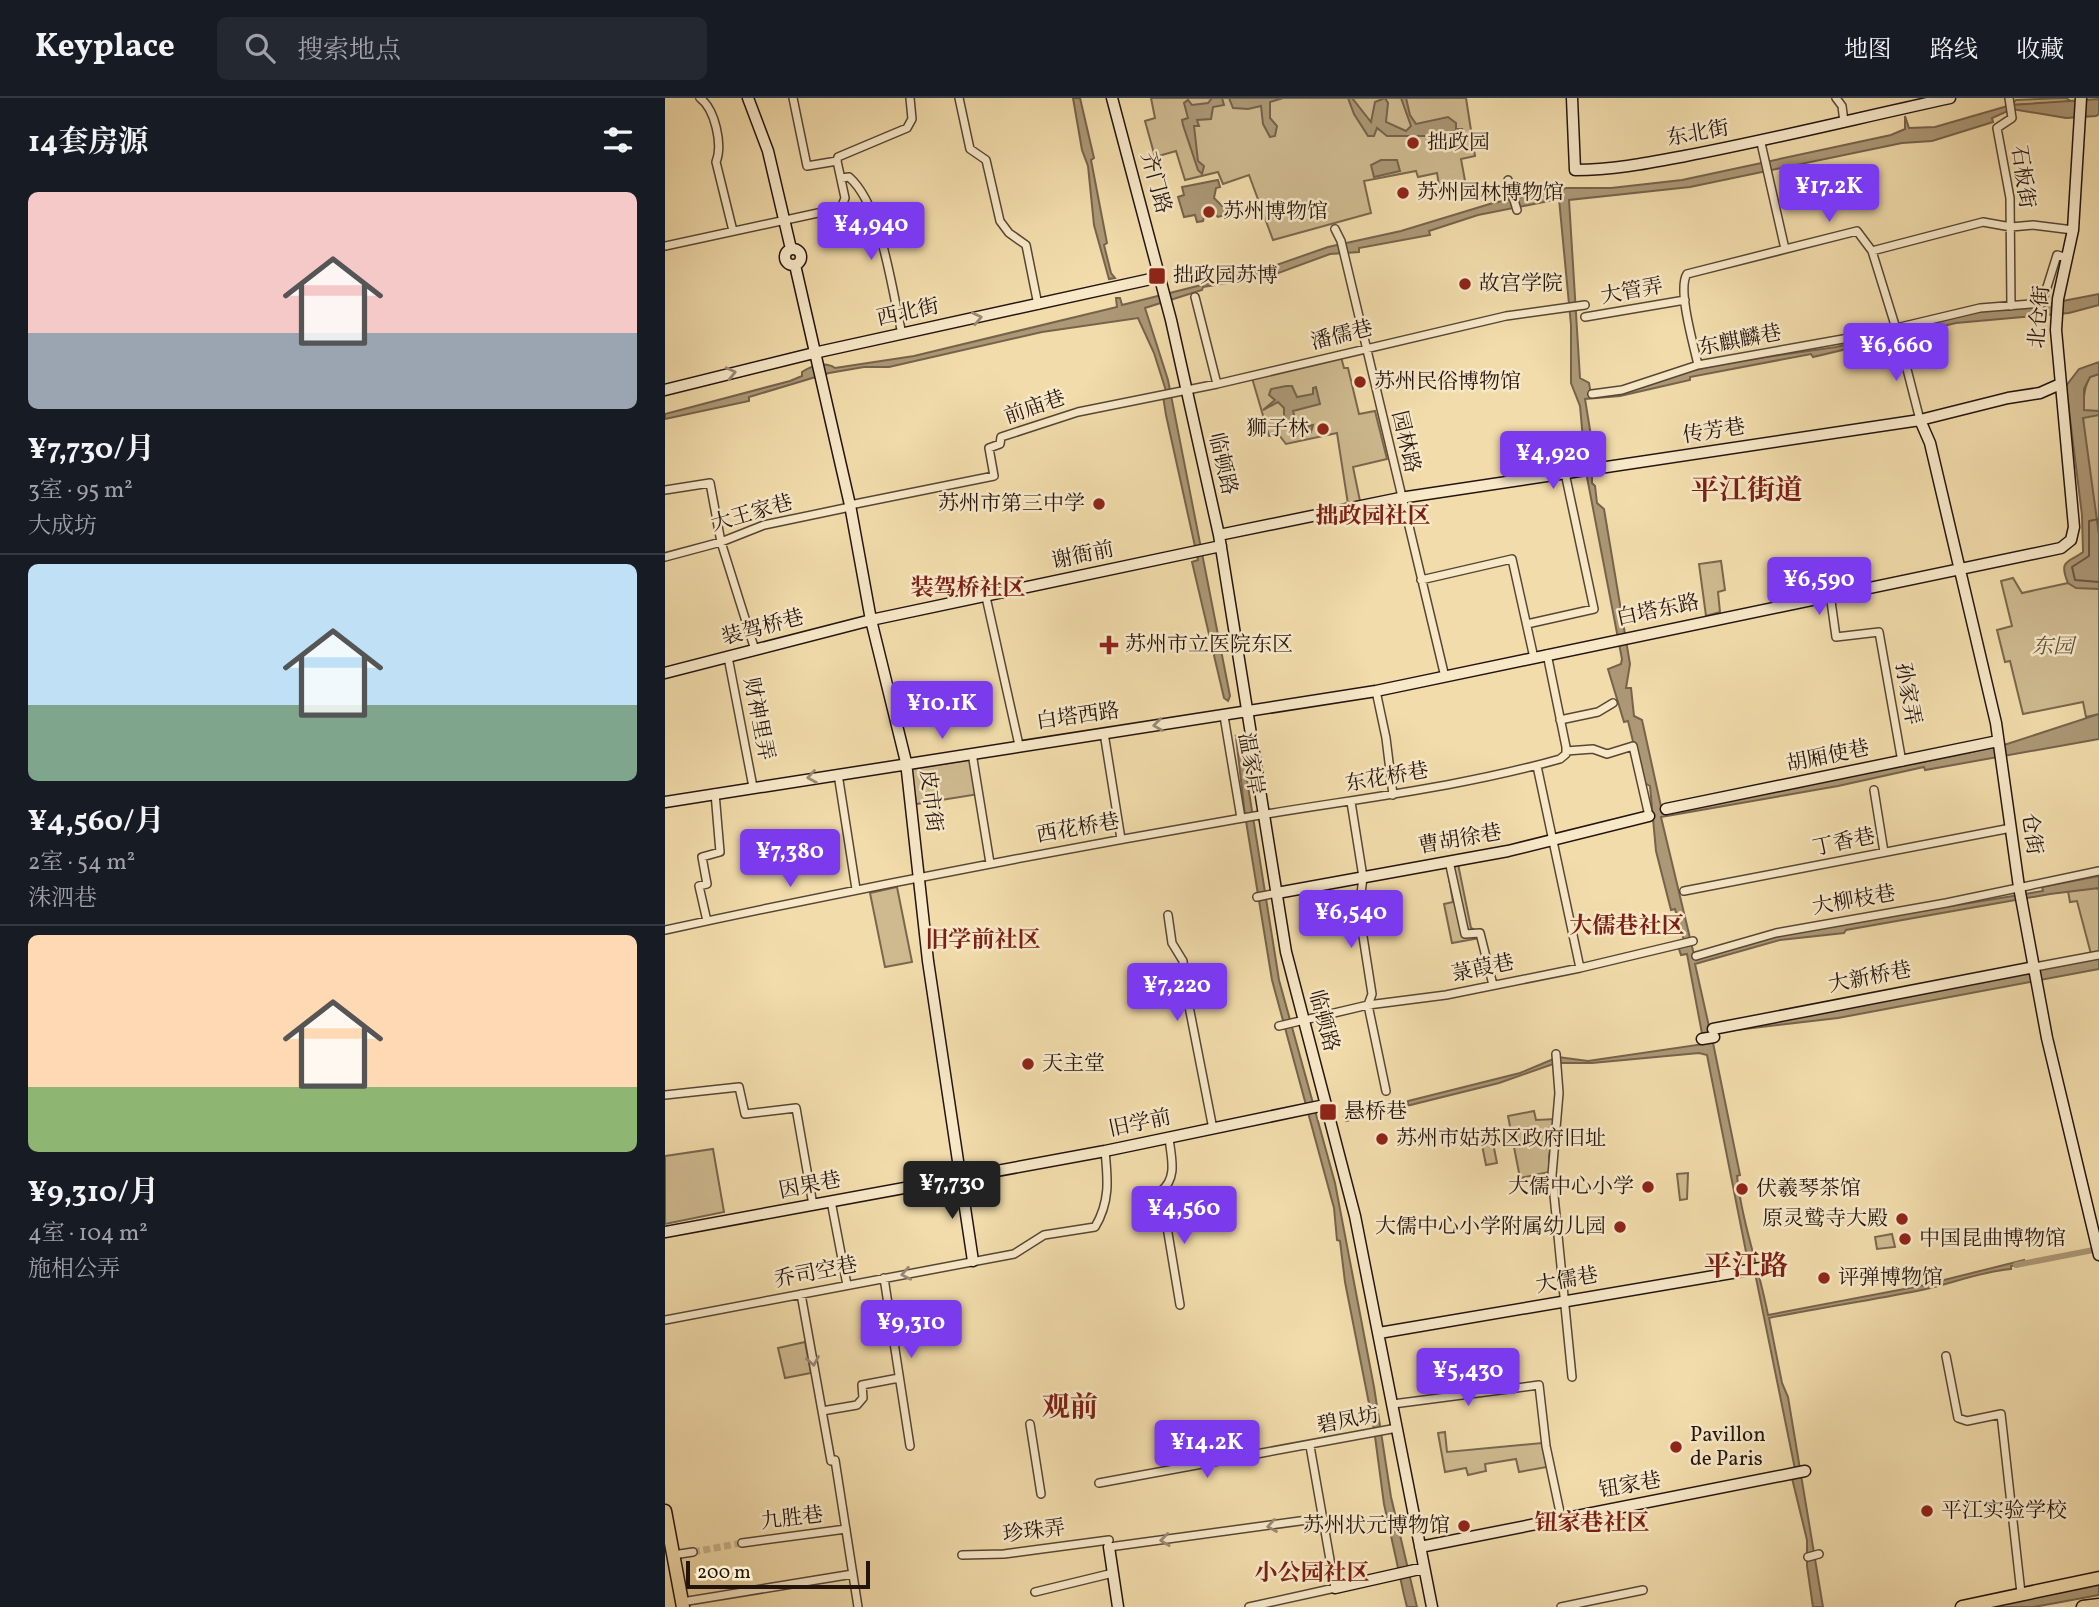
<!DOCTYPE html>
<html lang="zh">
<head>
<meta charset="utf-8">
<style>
	:root { --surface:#171b24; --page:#242831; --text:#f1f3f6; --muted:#9ea1a6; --line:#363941; --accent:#7c3aed }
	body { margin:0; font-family:Vollkorn,"Noto Serif SC",serif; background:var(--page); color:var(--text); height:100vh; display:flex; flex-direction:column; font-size:26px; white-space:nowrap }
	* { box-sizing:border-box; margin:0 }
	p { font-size:23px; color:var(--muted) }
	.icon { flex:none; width:38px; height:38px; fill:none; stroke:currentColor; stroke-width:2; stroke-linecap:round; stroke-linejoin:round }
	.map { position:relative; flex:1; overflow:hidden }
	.details { display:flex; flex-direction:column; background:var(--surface); width:665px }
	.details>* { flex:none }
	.scale { position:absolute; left:21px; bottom:18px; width:184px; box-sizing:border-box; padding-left:7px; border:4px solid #23140e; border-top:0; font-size:19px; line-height:24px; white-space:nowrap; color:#23140e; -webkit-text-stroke:5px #f7e8c8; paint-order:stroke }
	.price { position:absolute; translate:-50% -60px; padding:0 16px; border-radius:7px; background:var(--accent); color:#fff; font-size:23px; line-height:46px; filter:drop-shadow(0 2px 4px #0008) }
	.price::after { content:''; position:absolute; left:50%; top:42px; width:21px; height:16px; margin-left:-10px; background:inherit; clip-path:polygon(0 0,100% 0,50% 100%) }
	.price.selected { background:#222; color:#fff }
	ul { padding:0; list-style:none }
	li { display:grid; align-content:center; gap:14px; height:371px; padding:0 28px }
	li+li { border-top:2px solid var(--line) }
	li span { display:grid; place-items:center; height:217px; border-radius:10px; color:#555 }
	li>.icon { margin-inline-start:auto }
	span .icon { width:126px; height:126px; fill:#fffc; stroke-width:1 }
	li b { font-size:30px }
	h2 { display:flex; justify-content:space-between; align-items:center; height:84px; padding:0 28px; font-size:30px }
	header { display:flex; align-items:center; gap:42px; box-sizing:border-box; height:98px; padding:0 35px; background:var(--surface); border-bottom:2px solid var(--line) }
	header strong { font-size:33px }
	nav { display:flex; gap:38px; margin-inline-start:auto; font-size:24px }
	.search { width:490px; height:63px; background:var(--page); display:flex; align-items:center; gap:18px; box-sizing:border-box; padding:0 24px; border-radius:10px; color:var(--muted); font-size:26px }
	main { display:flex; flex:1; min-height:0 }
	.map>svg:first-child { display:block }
	.green { fill:#cfba90; stroke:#79674f; stroke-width:2 }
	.water { fill:#ac9876; stroke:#75634c; stroke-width:2 }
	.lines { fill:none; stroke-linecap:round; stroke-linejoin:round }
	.shore { stroke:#685642; stroke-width:2 }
	.canal { stroke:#ac9876; stroke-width:6 }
	.street-tunnel { stroke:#c9b48c; stroke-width:7; stroke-dasharray:7 3.5; stroke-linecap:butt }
	.street-casing { stroke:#574635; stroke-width:10 }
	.secondary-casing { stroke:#23140e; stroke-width:13 }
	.primary-casing { stroke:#23140e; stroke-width:15 }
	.street { stroke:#f7e8c8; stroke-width:7 }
	.secondary { stroke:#f7e8c8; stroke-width:10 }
	.primary { stroke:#f2dcab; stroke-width:12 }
	.oneway { stroke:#988974 }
	.poi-dot { fill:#8f2418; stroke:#f7e8c8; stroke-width:2.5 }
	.labels { text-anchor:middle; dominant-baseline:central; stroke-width:5; stroke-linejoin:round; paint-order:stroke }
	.street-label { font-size:21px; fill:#23140e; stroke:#f7e8c8 }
	.poi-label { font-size:21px; fill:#23140e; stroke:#f7e8c8; text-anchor:start }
	.park-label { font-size:21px; font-style:italic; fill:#5f4e3c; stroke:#f7e8c8 }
	.neighbourhood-label { font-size:23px; font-weight:bold; fill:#7a1f14; stroke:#f7e8c8 }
	.district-label { font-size:28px; font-weight:bold; fill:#7a1f14; stroke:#f7e8c8 }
</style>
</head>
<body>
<header>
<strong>Keyplace</strong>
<div class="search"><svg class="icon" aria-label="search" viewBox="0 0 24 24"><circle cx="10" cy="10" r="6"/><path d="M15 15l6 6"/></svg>搜索地点</div>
<nav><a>地图</a><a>路线</a><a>收藏</a></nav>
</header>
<main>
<section class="details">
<h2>14套房源<svg class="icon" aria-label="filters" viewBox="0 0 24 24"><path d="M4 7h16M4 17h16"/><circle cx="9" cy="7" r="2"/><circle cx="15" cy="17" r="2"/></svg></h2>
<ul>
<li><span style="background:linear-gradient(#f6c9c9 65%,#9aa5b1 0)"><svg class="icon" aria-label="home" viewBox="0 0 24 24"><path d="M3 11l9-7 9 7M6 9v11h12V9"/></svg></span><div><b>¥7,730/月</b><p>3室 · 95 m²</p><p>大成坊</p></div></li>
<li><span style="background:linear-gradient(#bfe0f5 65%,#7fa58c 0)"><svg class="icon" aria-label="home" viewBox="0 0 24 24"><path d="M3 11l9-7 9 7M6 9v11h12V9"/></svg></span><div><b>¥4,560/月</b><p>2室 · 54 m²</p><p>洙泗巷</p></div></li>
<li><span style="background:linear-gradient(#ffd9b3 70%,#8fb573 0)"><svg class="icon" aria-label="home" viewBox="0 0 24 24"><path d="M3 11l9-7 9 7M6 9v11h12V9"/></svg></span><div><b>¥9,310/月</b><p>4室 · 104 m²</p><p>施相公弄</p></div></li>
</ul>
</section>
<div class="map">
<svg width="1434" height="1509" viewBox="0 0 1434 1509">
	<rect width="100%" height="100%" fill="#f2dcab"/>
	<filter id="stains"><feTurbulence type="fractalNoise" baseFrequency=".00286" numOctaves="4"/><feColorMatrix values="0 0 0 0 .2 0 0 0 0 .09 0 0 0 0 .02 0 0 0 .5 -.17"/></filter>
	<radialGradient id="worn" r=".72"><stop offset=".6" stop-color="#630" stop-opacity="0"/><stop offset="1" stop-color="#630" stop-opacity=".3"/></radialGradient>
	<path class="green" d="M486,0H801L810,58L796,61L801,88L775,93L772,75L753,79L751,73L699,83L706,115L608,142L584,77L558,86L553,74L520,82L511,53L490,59L480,23L490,20Z
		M1401,0L1407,4L1347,7L1351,2Z
		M676,259L679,270H683L694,316L710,313L722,361L688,369L695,403L683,406L672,335L621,346L614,337L604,338L587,280Z
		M1434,276V437C1429,402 1407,307 1425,279Z
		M1434,447V616L1421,619L1418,604L1358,616L1345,563L1340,564L1332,532L1347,528L1336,483L1348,480L1357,495L1403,485Z
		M1056,463L1060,492L1053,494L1055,514L1041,518L1034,466Z
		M308,661L314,696L251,706L246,671Z
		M793,766L806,830L814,834L815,840L787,845L779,806L788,804L782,768Z
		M232,789L247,864L220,869L205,795Z
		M1427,789L1434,791V855L1426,856L1412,803L1405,804L1403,793Z
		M869,1013L871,1022L891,1021L884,1058V1074L855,1080L843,1018Z
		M827,1040L832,1065L821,1067L816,1042Z
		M48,1051L59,1114L0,1126V1058Z
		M1023,1075L1022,1101L1015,1102L1012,1076Z
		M1227,1136L1230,1149L1212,1151L1210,1139Z
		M140,1244L146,1275L120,1280L113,1250Z
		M780,1334L782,1354L877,1345L882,1369L854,1374L851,1361L820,1366L821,1373L803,1377L801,1370L780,1374L773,1335Z"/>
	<path class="water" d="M408,0H415L429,60L426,62L442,145L439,147L446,175L450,180L444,181L429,127L423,68L417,52Z
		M547,0H557L559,7L548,9L546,21L532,22L534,28H529L533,63L539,68L537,76L533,72L518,27L517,22L523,20L519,5L523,2L527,7L543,5Z
		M564,0H618L605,4V20L612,28L610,38L605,39L598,26L596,8L583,11L568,10Z
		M683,0H687L706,24L710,4L720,0L723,5L721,24L741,33L746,28L736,0H741L745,17L751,26L783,19L791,25V31H797L796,35L782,42L776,38H722L712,30L709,38H703L689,16Z
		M1434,1V16L1431,18L1401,20L1347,11L1327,20L1328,24L1267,43L1237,45L1025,89L904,102L915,280L924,285L926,297L1059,265L1171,249L1310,214L1382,206L1434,196V207L1404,215L1291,225L1148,259L1146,256L1025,279V282L955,298L920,301L927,344V385L930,388L932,405L939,411L965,566L961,590H966L969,618L977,622L997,713L1288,658L1339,647L1434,616V641L1260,672L1259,669L1173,688L996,719L1030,861L1121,835L1378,793L1377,789L1434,778V790L1385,796L1181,832L1179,835L1115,842L1030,866L1045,933L1434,860V871L1173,920L1046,935L1075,1077L1072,1078C1077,1125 1094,1170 1103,1217L1255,1188L1359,1162V1166L1346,1168V1171C1312,1174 1284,1187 1252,1193C1201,1203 1154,1210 1104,1220L1117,1285L1123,1299L1158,1509H1148L1142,1468V1442L1127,1380L1131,1376L1089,1170L1084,1169L1042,957L1034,955L927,965H891L834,985L681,1023L679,1019L743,1006V1003L855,975L893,959L923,963L1039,946L1022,856L1016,857L1014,851L1020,846L1010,811L1006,812L991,753L985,688L978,684L963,623L959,624L943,571L956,566L957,561L921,374L915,308L906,285V227L894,101L813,117L764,133L765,137L694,150V154L665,156L605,178L538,189L537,192L480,210L503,282L565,598L563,603L559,600L527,464L533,462L501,317L498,298L502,296L489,255L473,220L377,234L224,269H199L164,275L84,299V303L0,321V316L125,283L137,278V274C146,268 160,263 170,270L249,258L452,209L451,200H455L457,207L600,171L663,149L736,133L828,105L902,90H946L1017,82L1226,37L1240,31V18L1244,30L1270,29L1346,7Z
		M716,62H732L735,73L709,79L706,67Z
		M553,82L555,89L551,90L549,100L557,108L562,107L564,116L553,119L547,113L540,115L538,123L532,124L530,117L519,119L513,99L519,97L517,89Z
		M1434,264V276L1425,279L1419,291V312L1434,313V317L1418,320L1434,437V491L1411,490L1403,485C1393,461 1404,465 1418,454L1417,417L1401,288L1414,271Z
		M621,288H627L632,299L648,296V290L651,289L655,306L628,313L633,331L648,327L646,334L628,336L619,317V310L613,304L598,312L610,302L604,297L606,291Z
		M571,639L576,644L614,882L670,1085L709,1289L726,1399L752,1509H742L739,1497L719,1406L709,1331L680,1184L675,1143L672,1142L669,1110L607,882L580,717Z
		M1434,1487V1497L1369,1509H1320Z"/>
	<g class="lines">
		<path class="shore" d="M1434,421L1424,423V458L1407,469L1410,482L1434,484"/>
		<path class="canal" d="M1351,1167L1434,1151"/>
		<path class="street-tunnel" d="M28,1454L77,1445"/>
		<defs>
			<path id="street" d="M35,0C50,11 58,47 51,64L68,133
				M128,0L142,68L172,63
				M294,0L305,51L321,62L335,123L344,135L361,147L373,207
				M1171,0L1177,8L1179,24
				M1344,0L1347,20L1332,30L1345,100L1346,208
				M1096,45L1120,151
				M176,80L184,79C217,108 227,193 237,236
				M843,82L852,112
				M670,131L676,143L780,579
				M0,148L176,110L180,100L172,63L173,59L242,30L247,21L245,0
				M1207,153L1234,240L1255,322
				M530,199L552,286
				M920,219L1020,202
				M1033,267C1029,248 1012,191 1022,176L1192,133L1207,153L1318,124L1346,129L1368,127L1408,132
				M927,296L957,292L1033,267L1206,236L1315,210L1377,205L1392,157L1403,160
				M0,392L45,385L56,444L90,552
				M185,407L329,378L324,350L335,346L336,339L413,314L552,286L841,218L920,207
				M0,459L56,444L99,427L185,409
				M756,482L847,461L869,560
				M1165,496L1171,539L1214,534L1237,664
				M321,499L354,647
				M862,526L929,511L900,375
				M63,559L88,689
				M711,593L721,640L728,697
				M559,618L576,720
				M895,622L933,614L948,605
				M439,635L456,741
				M901,653L928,651L942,656L968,648L984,718
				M307,655L325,765
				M872,668L915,870
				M173,676L191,791
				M1209,692L1219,754
				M686,704L698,779L694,813L707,896L703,907L721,993
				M784,763L800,836L815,835L828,887
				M1019,793L1346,730
				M592,799L612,795
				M503,817L507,845L518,863L520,888L548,1031
				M42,823L34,788L42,786L37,759L55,754L50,695
				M0,832C190,791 381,754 572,721C680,702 789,691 895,661L901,656V649L882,556
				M1031,858L1111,835L1281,805L1434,773
				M1370,869L1434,857
				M614,928L703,907L781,897L915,870L1028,843
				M891,956L894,995L887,1077L907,1279
				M0,997L74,989L80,1016L131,1010L148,1107
				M504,1040C506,1059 513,1080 496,1093L515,1207
				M166,1103L182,1187
				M219,1180L245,1348
				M136,1196L166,1363
				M0,1222L349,1156L379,1137L430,1129C445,1104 443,1082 440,1053
				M1281,1258L1293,1320L1302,1323L1336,1316L1356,1495
				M728,1306L874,1287L881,1348L896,1419
				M157,1313L192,1307L198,1300L197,1287L234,1280
				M365,1326L376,1396
				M170,1362L193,1509
				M434,1385L732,1330
				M77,1445L181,1431
				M444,1449L657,1420
				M8,1457L28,1454
				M297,1457L339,1456L444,1442
				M1143,1459L1154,1456
				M370,1494L448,1475
				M17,1504L188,1476
				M584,1509L670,1490L645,1348
				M896,1509L978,1492"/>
			<path id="secondary" d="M83,0L103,53L126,151
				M447,0L506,222L554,437L621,854L690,1118L767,1509
				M907,0L910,72C948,72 983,65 1020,58C1109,41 1197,19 1285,0
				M120 159a8 8 0 1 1 16 0a8 8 0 1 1-16 0Z
				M130,167L185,407L206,522L241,664L263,863L308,1163
				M0,292L149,255L495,179
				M1255,322L1265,345L1331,625L1354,789L1382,940L1434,1157
				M554,437L735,400L1255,322L1343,300L1375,295L1393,287
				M0,575L206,522L556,448
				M0,704L711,593L1396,450L1406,442L1409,429L1391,232L1393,201L1408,132L1416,0
				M1001,711L1333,643
				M612,795L843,753L984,718
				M1048,931L1370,869
				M1037,941L1049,939
				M0,1134L440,1053L660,1007
				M714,1235L1096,1170
				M444,1449L453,1509
				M755,1449L1140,1373
				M670,1490L759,1470"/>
			<path id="primary" d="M0,1413L18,1509
				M1297,1509L1434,1480
				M1418,1509L1434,1507"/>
		</defs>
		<use href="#street" class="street-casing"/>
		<use href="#secondary" class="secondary-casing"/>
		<use href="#primary" class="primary-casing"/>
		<use href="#street" class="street"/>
		<use href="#secondary" class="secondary"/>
		<use href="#primary" class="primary"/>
	</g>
	<defs><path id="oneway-chevron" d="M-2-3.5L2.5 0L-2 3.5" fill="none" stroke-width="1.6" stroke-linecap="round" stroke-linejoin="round" transform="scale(1.75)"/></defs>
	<g class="oneway">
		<use href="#oneway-chevron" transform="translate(312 220) rotate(-12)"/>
		<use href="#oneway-chevron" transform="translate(66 275) rotate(-13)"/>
		<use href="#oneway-chevron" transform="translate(493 627) rotate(172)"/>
		<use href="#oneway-chevron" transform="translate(147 679) rotate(171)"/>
		<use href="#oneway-chevron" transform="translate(241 1176) rotate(169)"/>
		<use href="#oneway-chevron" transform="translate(148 1263) rotate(80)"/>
		<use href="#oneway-chevron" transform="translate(607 1428) rotate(171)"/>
		<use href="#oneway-chevron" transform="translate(500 1442) rotate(173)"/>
	</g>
	<g class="poi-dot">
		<circle cx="748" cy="45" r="7"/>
		<circle cx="738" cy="95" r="7"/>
		<circle cx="544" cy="114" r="7"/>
		<rect x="483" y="169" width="18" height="18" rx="3.5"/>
		<circle cx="800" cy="186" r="7"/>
		<circle cx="695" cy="284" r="7"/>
		<circle cx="658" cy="331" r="7"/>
		<circle cx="434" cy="406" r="7"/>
		<path d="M440.5 536.5h7v7h7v7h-7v7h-7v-7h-7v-7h7z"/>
		<circle cx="363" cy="966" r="7"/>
		<rect x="654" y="1005" width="18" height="18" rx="3.5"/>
		<circle cx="717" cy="1041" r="7"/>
		<circle cx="983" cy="1089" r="7"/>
		<circle cx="1077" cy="1091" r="7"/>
		<circle cx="1237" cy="1121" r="7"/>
		<circle cx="955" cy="1129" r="7"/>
		<circle cx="1240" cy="1141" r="7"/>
		<circle cx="1159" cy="1180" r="7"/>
		<circle cx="1011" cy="1349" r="7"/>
		<circle cx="1262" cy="1413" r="7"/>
		<circle cx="799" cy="1428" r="7"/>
	</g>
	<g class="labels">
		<g class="street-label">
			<text transform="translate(1033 36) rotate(-10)">东北街</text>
			<text transform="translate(1357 79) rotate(82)">石板街</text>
			<text transform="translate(490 85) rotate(75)">齐门路</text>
			<text transform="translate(967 194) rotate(-10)">大管弄</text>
			<text transform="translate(243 215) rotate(-12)">西北街</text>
			<text transform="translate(1375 219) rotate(-85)">北仓街</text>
			<text transform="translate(677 238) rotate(-14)">潘儒巷</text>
			<text transform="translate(1075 243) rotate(-11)">东麒麟巷</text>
			<text transform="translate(370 310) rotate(-19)">前庙巷</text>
			<text transform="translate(1049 334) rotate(-9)">传芳巷</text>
			<text transform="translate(740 344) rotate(77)">园林路</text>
			<text transform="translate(557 366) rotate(77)">临顿路</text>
			<text transform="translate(87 416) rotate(-16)">大王家巷</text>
			<text transform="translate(418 458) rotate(-12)">谢衙前</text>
			<text transform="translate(993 513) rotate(-12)">白塔东路</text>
			<text transform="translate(98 530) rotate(-15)">装驾桥巷</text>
			<text transform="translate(1242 596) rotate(80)">孙家弄</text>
			<text transform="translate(413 619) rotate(-8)">白塔西路</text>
			<text transform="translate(93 621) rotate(79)">财神里弄</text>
			<text transform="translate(1163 659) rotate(-12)">胡厢使巷</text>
			<text transform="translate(585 666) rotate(80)">温家岸</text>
			<text transform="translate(722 680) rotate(-10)">东花桥巷</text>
			<text transform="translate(265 703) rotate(83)">皮市街</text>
			<text transform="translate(413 731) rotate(-10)">西花桥巷</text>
			<text transform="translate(1366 736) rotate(82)">仓街</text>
			<text transform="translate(795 742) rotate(-10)">曹胡徐巷</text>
			<text transform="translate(1179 745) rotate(-12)">丁香巷</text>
			<text transform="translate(1189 803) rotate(-10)">大柳枝巷</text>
			<text transform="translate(818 871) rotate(-12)">菉葭巷</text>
			<text transform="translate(1205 880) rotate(-11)">大新桥巷</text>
			<text transform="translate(658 923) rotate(75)">临顿路</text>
			<text transform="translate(475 1026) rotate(-12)">旧学前</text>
			<text transform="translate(145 1088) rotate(-11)">因果巷</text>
			<text transform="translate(151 1175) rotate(-11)">乔司空巷</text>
			<text transform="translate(902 1183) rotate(-10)">大儒巷</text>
			<text transform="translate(683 1323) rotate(-11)">碧凤坊</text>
			<text transform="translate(965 1388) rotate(-10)">钮家巷</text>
			<text transform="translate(127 1421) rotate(-7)">九胜巷</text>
			<text transform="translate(369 1434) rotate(-7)">珍珠弄</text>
		</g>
		<g class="poi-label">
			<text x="762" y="45">拙政园</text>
			<text x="752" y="95">苏州园林博物馆</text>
			<text x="558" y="114">苏州博物馆</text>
			<text x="508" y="178">拙政园苏博</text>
			<text x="814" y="186">故宫学院</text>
			<text x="709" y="284">苏州民俗博物馆</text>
			<text x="644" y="331" text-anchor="end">狮子林</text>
			<text x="420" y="406" text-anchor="end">苏州市第三中学</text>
			<text x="460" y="547">苏州市立医院东区</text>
			<text x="377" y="966">天主堂</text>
			<text x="679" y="1014">悬桥巷</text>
			<text x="731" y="1041">苏州市姑苏区政府旧址</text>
			<text x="969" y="1089" text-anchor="end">大儒中心小学</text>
			<text x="1091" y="1091">伏羲琴茶馆</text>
			<text x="1223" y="1121" text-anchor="end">原灵鹫寺大殿</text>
			<text x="941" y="1129" text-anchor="end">大儒中心小学附属幼儿园</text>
			<text x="1254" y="1141">中国昆曲博物馆</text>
			<text x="1173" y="1180">评弹博物馆</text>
			<text x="1025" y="1337">Pavillon<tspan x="1025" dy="24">de Paris</tspan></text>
			<text x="1276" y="1413">平江实验学校</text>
			<text x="785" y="1428" text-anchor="end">苏州状元博物馆</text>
		</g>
		<g class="park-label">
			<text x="1388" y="549">东园</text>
		</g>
		<g class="neighbourhood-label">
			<text x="708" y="419">拙政园社区</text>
			<text x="303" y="491">装驾桥社区</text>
			<text x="962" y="829">大儒巷社区</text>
			<text x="318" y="843">旧学前社区</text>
			<text x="927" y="1426">钮家巷社区</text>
			<text x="647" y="1476">小公园社区</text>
		</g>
		<g class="district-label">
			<text x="1082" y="393">平江街道</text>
			<text x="1081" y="1169">平江路</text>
			<text x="405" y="1310">观前</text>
		</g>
	</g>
	<rect width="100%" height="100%" filter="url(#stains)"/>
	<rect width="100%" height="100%" fill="url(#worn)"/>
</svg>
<div class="scale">200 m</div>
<b class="price" style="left:1164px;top:126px">¥17.2K</b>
<b class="price" style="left:206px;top:164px">¥4,940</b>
<b class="price" style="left:1231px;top:285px">¥6,660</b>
<b class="price" style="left:888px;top:393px">¥4,920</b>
<b class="price" style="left:1154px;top:519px">¥6,590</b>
<b class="price" style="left:277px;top:643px">¥10.1K</b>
<b class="price" style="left:125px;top:791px">¥7,380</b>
<b class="price" style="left:686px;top:852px">¥6,540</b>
<b class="price" style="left:512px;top:925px">¥7,220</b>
<b class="price selected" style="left:287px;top:1123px">¥7,730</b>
<b class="price" style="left:519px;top:1148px">¥4,560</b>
<b class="price" style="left:246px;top:1262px">¥9,310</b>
<b class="price" style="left:803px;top:1310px">¥5,430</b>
<b class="price" style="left:542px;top:1382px">¥14.2K</b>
</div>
</main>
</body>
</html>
